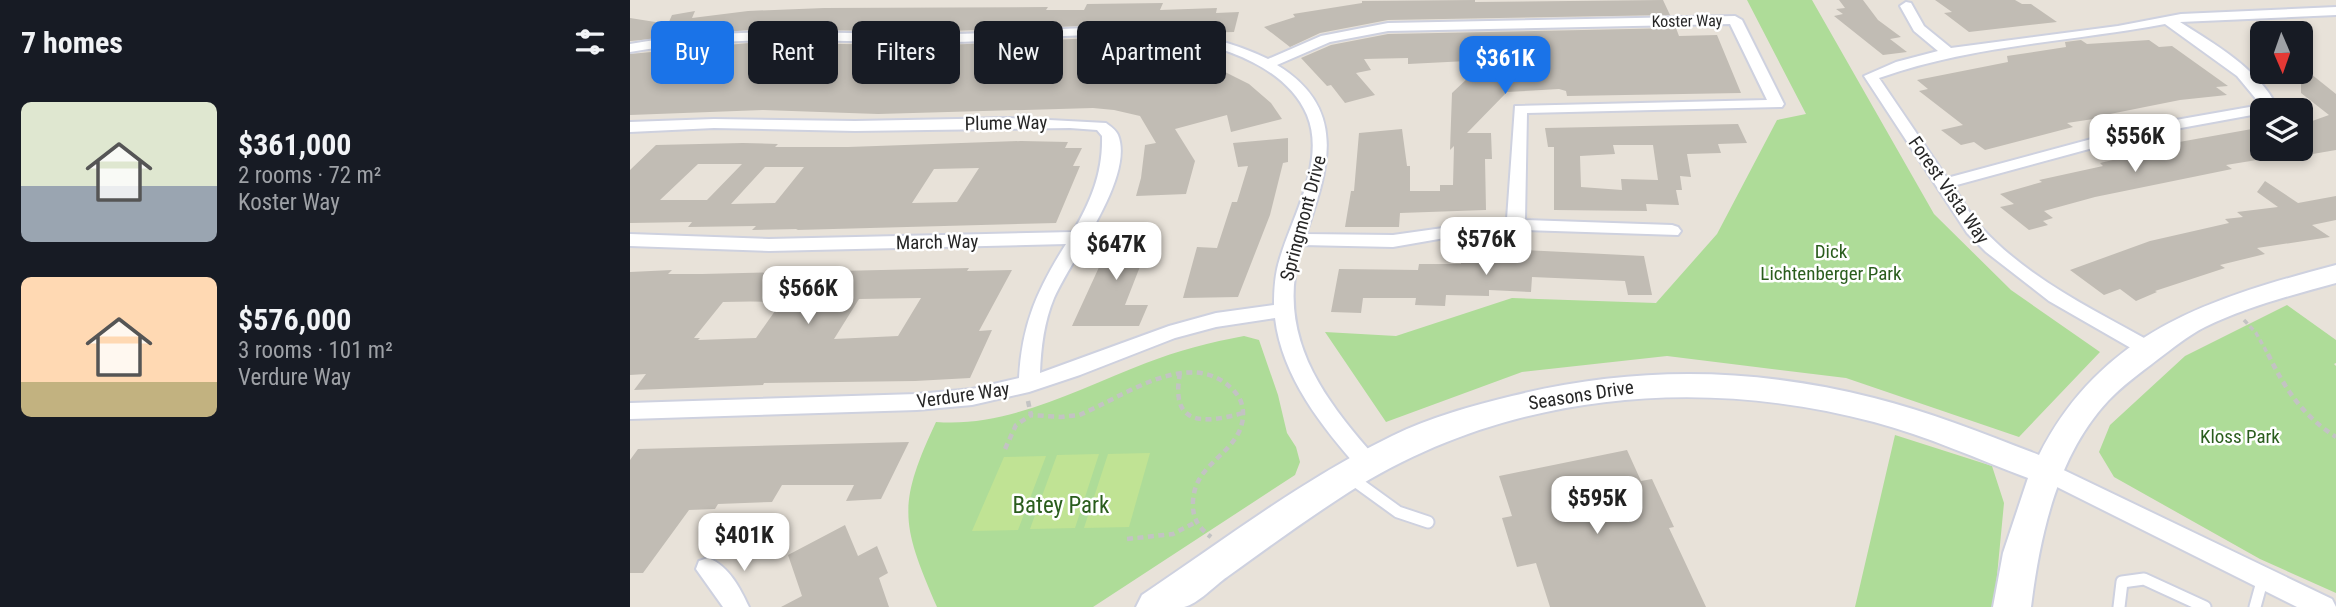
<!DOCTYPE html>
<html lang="en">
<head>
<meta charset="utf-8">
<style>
	:root { --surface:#171b24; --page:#20242c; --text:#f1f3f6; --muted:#9ea1a6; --accent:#1a73e8 }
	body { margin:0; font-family:"Roboto Condensed",sans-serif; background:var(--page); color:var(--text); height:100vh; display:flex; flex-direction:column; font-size:26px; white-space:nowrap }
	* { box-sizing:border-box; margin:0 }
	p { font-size:23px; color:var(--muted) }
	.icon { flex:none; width:38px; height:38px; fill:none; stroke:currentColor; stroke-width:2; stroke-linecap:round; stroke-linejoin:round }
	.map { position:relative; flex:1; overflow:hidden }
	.drawer { display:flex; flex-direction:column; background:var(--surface); width:630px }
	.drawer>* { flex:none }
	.banner { position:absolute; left:21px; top:21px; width:665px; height:63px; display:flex; gap:14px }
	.needle { width:46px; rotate:178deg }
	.tools { position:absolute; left:1620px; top:21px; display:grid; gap:14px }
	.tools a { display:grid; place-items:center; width:63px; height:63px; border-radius:10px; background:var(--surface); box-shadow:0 4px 10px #0003; font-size:35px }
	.price { position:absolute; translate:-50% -60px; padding:0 16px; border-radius:14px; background:#fff; color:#222; font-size:23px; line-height:46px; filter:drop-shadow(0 2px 4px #0008) }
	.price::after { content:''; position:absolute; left:50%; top:42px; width:21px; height:16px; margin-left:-10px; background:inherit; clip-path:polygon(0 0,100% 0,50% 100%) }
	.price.active { background:var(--accent); color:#fff }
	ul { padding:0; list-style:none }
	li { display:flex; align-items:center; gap:21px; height:175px; padding:0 21px }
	li span { display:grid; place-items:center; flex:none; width:196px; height:140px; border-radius:10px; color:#555 }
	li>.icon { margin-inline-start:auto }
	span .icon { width:84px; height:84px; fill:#fffc; stroke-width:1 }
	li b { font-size:30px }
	h2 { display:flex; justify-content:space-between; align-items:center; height:84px; padding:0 21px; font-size:30px }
	.tag { padding:0 24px; border-radius:10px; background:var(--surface); box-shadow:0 4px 10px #0003; font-size:24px; line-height:63px }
	.tag.active { background:var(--accent); color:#fff }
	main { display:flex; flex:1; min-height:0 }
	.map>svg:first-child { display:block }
	.green { fill:#aedc98 }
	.pitch { fill:#c0e394 }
	.building { fill:#c1bcb4; fill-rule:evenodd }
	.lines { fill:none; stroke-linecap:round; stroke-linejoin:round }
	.lane-casing { stroke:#ced1df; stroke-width:15 }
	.street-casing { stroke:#ced1df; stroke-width:4 }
	.secondary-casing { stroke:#ced1df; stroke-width:4 }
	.path-far1 { stroke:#c3c3c3; stroke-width:3.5; stroke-dasharray:5 3.5; stroke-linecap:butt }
	.path { stroke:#c3c3c3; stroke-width:4.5; stroke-dasharray:6 4.5; stroke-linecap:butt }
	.lane { stroke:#fff; stroke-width:11 }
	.street { fill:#fff; fill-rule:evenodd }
	.secondary { fill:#fff; fill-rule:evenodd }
	.labels { text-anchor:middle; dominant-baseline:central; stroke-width:5; stroke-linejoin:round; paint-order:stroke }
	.far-street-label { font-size:16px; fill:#272727; stroke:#fff }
	.street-label { font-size:19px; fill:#272727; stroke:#fff }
	.park-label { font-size:19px; fill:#2a5d1d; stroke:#fff }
	.near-park-label { font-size:23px; fill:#2a5d1d; stroke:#fff }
</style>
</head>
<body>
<main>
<section class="drawer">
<h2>7 homes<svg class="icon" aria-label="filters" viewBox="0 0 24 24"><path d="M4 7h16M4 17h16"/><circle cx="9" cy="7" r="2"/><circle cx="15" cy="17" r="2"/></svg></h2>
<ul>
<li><span style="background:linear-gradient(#dfe7d0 60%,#9aa5b1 0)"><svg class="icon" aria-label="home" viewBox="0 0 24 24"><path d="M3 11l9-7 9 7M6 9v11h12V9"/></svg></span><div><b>$361,000</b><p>2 rooms · 72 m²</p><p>Koster Way</p></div></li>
<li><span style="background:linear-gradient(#ffd9b3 75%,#c2b280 0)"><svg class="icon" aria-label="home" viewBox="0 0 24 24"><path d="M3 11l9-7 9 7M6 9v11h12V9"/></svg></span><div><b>$576,000</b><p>3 rooms · 101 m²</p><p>Verdure Way</p></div></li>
</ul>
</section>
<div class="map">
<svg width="1706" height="607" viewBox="0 0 1706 607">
	<rect width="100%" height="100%" fill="#e8e2d9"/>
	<path class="green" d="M1117,0H1182L1304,214L1381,290L1470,352L1389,437L1216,378L1037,356L892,372L756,422L695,332L766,336L882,298L1026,303L1087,234L1147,120L1176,114Z
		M1657,305L1706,340V363L1704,364L1706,366V593L1630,559L1484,477L1469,452L1480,425L1555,356Z
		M614,336L629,340L648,395L657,433L666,447L670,462L665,475L463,607H307C271,524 267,505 306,422C379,428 450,388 516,363C547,351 581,342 614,336Z
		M1265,435L1362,466L1374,503L1364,607H1225Z"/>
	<path class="pitch" d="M520,453L499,527L454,528L478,454Z
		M469,454L445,528L400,529L427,455Z
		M416,456L388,530L342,531L374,457Z"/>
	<path class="building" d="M845,0V2L1033,0L1040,15L758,20L690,33L660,47L634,27L665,17L663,14L732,3V1Z
		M1209,0H1233L1248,20L1271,37L1260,39L1277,52L1253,55L1204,16L1213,14L1206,9L1215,8Z
		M1305,0H1385L1392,4H1401L1427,22L1339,32L1314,13L1322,12Z
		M533,3L530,10L587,8L586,13L609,12L604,32L565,33L481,25L318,31L119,30L0,41V18L38,24L42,15L65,11L62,18L118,11L194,8L418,7L416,10H454L457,4Z
		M1046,28L1049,36L1087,35L1111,93L937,96L936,91L929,89L877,92L837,133H861L862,159H855L856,210L770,213L769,227H715L721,191H724L729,133L772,129L777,166H780V191H810V185H823L824,146L820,150L822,93L857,60L778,64V58L734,59L741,70L726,73L745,95L715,103L701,85L697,86L671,58L701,45L758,34Z
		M483,37L577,60L575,62L619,84L641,103L652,119L601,132L597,115L545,129L565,161L556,194L506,196L511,178L515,145L526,143L510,116L484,110L463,108L248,114L133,110L0,115V54L119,43L317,45Z
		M1451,40L1457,44L1519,40L1529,47L1542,46L1598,86L1586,87L1597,95L1550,100L1480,114L1483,116L1437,123L1443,127L1355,150L1344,142L1331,145L1311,130L1333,125L1289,91L1298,89L1287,80L1378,62L1377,56L1436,47L1435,42Z
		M1671,66L1706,94V150L1671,156V125L1699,115L1671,93Z
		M1108,124L1117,143L1088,144L1091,153L1057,154L1061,177L1050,176L1052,190H1046L1049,205L1016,204L1017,211L924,210V147H918L915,128ZM983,145H1023L1028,180L991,179L992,190L951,187L950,156L985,154Z
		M1633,127V159L1596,165L1602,169L1465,197L1414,211L1423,218L1413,221L1418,225L1399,230L1370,207L1384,204L1370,194L1412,182L1409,180L1473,166L1470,163L1517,152L1515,150L1541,146L1538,144Z
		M658,138V162L653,163L640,215L608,297L553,298L567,247L587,248L602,202H607L618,166L608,167L603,143Z
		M391,141L438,142L435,148H452L443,166H450L426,223L166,230L168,229L122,230L126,226L58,227L62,222L0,223V170L26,145L113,143L148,144L145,147H218ZM68,164H112L77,200H30ZM135,167H174L145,203L101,204ZM349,168L327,202L282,203L304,169Z
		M1635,181L1668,203L1706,196V220L1682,225L1700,237L1627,248L1635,254L1590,265L1595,268L1525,291L1527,292L1506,301L1490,289L1474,295L1440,270L1520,241L1599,223L1595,219L1613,217L1607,212L1648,207L1627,192Z
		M487,228H525L495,305H518L509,326H442Z
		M875,249L1014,256L1022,295H998L995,281L902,277L901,292L859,290V296L816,295L815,306L785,305L786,298H733L731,313L701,312L709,269L788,270L789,264H831V254H874Z
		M339,268L337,271L382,270L349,331L362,330L340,378L285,381L134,383L133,385L4,390L16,374L0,375V272L42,270L38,274H72ZM291,298L268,336L204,339L229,299ZM152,301L126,338L68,340L70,338H64L93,302Z
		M279,442L251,499L216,501L224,485H152L142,502L88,504L85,509L59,510L13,573H0V460L8,449Z
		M997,450L1011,481L1022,479L1044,527L1039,528L1076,607H920L906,563L887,567L872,518L882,516L869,476Z
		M215,525L228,556L247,546L258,573L249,578L259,607H151L172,596L158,555Z"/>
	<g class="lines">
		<defs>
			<path id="lane" d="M721,478L768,512L798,522
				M1489,607L1492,582L1514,579L1575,607
				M1625,607L1633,578"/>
			<path id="street" d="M1276,2L1281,3L1294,26L1321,48L1488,26L1551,14L1706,7V15L1550,22C1583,43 1630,70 1647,107L1645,110H1633V113L1507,136L1323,186C1332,200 1340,215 1351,227C1398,279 1466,311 1527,345L1530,350L1527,355L1520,357L1513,355L1419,301L1356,252L1337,233L1234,76L1266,62L1308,51L1284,31L1270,6ZM1535,24L1607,76L1631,105L1506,127L1317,178L1249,78C1342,45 1439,42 1535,24Z
				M1105,16L1112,20L1154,104L1152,107L897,113L895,220L1042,225L1048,227L1051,231L1048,235L866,229L763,247L672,245C644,332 690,395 746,458L749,464L746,470L738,473L730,470C692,427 652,377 645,318L586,327L545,338L450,375L399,392L342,405L287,410L0,419V403L287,394L342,389L389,378C392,324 407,290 436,244L139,251L0,246V234L139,239L443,232C461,201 473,173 472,136L467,130L440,128L225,131L84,128L0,132V122L84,119L225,121L379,118L476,123C480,126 486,130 488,135C505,177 441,259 424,298C414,322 411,347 410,373L539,326L586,313L644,305C644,289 645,273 650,258C663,214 696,161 677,115C658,71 604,50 560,41C480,26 398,42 317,42C210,43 106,33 0,52V44C106,25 211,35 318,34C427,33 536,10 638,59L691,36L758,23ZM1100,24L1137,100L885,106L877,219L763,235L676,234C698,169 719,109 647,65L700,42L758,31Z
				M1419,463L1702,599L1706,607H1667L1411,479L1408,472L1411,465Z
				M78,558C99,566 110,588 119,607H93L66,569L69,561Z"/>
			<path id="secondary" d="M1706,265V283C1662,295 1616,307 1575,327C1557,336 1542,349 1527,360C1510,373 1492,386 1478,401C1427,456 1410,535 1401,607H1363L1373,553L1398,478C1347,459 1297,436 1244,422C1067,375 875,393 719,492C677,519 637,548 597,577C585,585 568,604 554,607C540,607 521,607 506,607L512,595C594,540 673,479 762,436C800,417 842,406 882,396C1002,366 1124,367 1244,398C1300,412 1355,434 1409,455C1472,331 1581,298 1706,265Z"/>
		</defs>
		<use href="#lane" class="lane-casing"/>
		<use href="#street" class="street-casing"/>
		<use href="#secondary" class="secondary-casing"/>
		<path class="path-far1" d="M1614,320L1626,333L1639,356"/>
		<path class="path" d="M1638,354C1655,389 1673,416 1706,437
			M550,373C540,426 573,424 613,413
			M398,401L401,415L431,417L449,415C494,397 562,344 605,392C615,403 615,419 609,432C595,459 565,467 563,501C562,518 568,527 581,537
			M375,449L386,425L401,415
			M497,539L543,534L566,522"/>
		<use href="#lane" class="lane"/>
		<use href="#street" class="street"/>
		<use href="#secondary" class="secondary"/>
	</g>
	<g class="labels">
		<g class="far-street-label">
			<text transform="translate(1057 21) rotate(-1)">Koster Way</text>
		</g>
		<g class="street-label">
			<text transform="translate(376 123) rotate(-1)">Plume Way</text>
			<text transform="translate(1319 190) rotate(55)">Forest Vista Way</text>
			<text transform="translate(673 218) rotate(-75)">Springmont Drive</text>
			<text transform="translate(307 242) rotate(-1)">March Way</text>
			<text transform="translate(333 395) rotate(-8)">Verdure Way</text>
			<text transform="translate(951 395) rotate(-9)">Seasons Drive</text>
		</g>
		<g class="park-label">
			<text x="1201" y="251">Dick<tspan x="1201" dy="22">Lichtenberger Park</tspan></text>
			<text x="1610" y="436">Kloss Park</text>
		</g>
		<g class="near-park-label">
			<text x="431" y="505">Batey Park</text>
		</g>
	</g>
</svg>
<div class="tools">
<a><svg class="needle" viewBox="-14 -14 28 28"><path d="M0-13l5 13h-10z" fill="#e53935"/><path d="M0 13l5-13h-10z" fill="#9ea1a6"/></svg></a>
<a><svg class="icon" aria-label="layers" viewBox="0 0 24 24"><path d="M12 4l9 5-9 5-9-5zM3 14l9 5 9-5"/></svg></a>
</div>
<b class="price active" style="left:875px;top:96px">$361K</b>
<b class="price" style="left:1505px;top:174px">$556K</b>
<b class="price" style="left:856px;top:277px">$576K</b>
<b class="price" style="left:486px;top:282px">$647K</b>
<b class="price" style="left:178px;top:326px">$566K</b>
<b class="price" style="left:967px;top:536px">$595K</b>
<b class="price" style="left:114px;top:573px">$401K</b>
<div class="banner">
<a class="tag active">Buy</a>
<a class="tag">Rent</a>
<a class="tag">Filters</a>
<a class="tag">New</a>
<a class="tag">Apartment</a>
</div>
</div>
</main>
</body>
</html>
